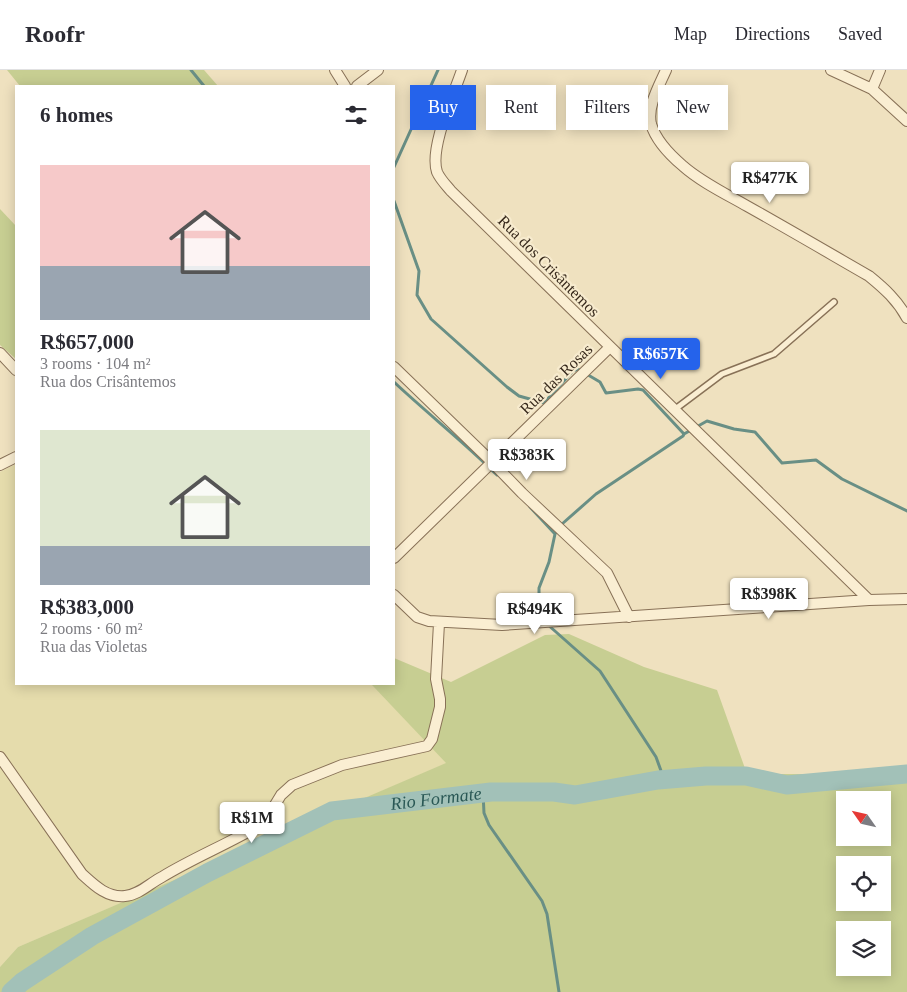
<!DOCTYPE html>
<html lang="en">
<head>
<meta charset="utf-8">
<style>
	:root { --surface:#fff; --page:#f7f7f7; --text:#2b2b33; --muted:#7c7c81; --line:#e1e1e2; --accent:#2563eb }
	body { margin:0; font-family:"Times New Roman",serif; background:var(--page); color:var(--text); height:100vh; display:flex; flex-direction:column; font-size:19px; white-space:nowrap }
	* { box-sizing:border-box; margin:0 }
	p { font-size:16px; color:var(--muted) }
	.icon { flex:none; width:28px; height:28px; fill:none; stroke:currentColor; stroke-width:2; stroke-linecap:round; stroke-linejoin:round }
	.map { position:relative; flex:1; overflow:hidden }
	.sheet { position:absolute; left:15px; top:15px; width:380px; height:600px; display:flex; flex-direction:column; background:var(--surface); border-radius:0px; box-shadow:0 2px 12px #0003 }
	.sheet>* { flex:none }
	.top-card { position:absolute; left:410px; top:15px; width:421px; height:45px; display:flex; gap:10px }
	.needle { width:32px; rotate:304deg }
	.controls { position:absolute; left:836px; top:721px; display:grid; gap:10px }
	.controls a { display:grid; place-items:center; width:55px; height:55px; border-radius:0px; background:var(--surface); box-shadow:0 2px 12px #0003; font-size:25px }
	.price { position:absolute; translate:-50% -42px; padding:0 11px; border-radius:5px; background:#fff; color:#222; font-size:16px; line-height:32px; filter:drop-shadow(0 1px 2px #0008) }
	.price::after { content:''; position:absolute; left:50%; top:30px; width:15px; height:11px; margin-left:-8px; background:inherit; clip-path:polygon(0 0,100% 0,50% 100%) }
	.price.on { background:var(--accent); color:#fff }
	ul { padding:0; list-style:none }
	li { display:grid; align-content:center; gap:10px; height:265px; padding:0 25px }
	li span { display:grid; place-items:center; height:155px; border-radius:0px; color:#555 }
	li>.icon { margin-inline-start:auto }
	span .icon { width:90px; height:90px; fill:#fffc; stroke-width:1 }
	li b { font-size:21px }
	h2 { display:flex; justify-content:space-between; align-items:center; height:60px; padding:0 25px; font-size:21px }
	.pill { padding:0 18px; border-radius:0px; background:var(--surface); box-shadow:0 2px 12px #0003; font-size:18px; line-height:45px }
	.pill.on { background:var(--accent); color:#fff }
	header { display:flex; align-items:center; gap:30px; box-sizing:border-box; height:70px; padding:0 25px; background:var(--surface); border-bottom:1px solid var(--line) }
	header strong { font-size:24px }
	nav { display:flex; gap:28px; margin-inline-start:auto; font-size:18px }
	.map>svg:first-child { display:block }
	.farmland { fill:#e5dcac }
	.green { fill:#c7ce92; fill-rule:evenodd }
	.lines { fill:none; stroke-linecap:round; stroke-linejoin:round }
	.stream { stroke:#698f85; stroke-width:3 }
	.river { stroke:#a2c1b8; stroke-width:19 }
	.lane-casing { stroke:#887157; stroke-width:8 }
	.street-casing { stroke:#887157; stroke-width:12 }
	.lane { stroke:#faeed2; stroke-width:5 }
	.street { stroke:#faeed2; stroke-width:10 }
	.labels { text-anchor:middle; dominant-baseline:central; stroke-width:4.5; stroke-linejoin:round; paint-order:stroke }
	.street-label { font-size:16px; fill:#37291c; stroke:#f7ebce }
	.water-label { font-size:18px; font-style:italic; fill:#2a5855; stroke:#f7ebce }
</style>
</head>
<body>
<header>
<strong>Roofr</strong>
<nav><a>Map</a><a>Directions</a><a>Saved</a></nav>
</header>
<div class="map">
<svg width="907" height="922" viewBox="0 0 907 922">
	<rect width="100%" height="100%" fill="#efe1bf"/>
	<path class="farmland" d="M16,394V614H371L447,693L18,877L0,897V402Z"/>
	<path class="green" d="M7,0H204L218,16H20Z
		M0,139L16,156V289L0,275Z
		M569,564L644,597L717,620L747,704H907V922H0V897L18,877L446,693L371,614H394V588L451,612L545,565ZM845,730H882V768H845ZM845,795H882V832H845ZM845,860H882V898H845Z"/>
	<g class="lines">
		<path class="stream" d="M191,0L204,16
			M394,97L438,0
			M394,131L419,201L417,225L431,249L507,317L519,326L544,333L573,301L578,299L600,312L606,323L638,319L643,320L684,364
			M394,312C428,344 464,372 497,405
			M530,437L555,464
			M543,550L539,545V518L549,492L555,464L562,454L596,424L683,366L684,364L707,351L734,359L755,362L782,393L816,390L842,409L907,441
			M547,554L600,601L656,687L664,709
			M483,723L484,743L489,755L542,831L547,844L559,922"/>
		<path class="river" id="s1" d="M11,922L22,912L92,866L207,803L332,741L491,722H554L575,725L658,710L706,706H746L787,715L907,704"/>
		<defs>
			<path id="lane" d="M674,340L722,304L774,284L834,232"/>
			<path id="street" d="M335,0L345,16
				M462,0C454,24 429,78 437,102C440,109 446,115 451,121L869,530
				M666,0C659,16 647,36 651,54C656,71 670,85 683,96C701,112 726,124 747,136C788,159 829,183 869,206C885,219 897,230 907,248
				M831,0L872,19L907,51
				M357,16L378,0
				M872,19L880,0
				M0,283L16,300
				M394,297L492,392L522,423L607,503L629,547
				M0,395L16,387
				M394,488L610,277
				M394,525L417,547L429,551L502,555L869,530L907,529
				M0,687L82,804C94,815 107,828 125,826C139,825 150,813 162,807C193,788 228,774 260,755L267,748L281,725L292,715L342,695L427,676L432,669L440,637V629L436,609L439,553"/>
		</defs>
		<use href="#lane" class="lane-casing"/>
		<use href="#street" class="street-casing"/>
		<use href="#lane" class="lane"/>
		<use href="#street" class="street"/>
	</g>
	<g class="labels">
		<g class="street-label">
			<text transform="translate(549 196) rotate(45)">Rua dos Crisântemos</text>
			<text transform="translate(556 309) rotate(-44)">Rua das Rosas</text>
		</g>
		<g class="water-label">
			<text stroke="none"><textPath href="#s1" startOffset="474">Rio Formate</textPath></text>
		</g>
	</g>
</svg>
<div class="controls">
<a><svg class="needle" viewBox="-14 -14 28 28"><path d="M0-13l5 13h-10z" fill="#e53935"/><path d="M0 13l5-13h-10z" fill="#7c7c81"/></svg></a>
<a><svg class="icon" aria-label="locate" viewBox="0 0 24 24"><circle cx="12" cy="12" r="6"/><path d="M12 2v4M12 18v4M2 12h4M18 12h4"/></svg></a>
<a><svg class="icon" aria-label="layers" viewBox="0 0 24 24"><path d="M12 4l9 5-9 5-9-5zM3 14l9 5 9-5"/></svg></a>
</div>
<b class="price" style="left:770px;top:134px">R$477K</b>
<b class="price on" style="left:661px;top:310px">R$657K</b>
<b class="price" style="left:527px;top:411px">R$383K</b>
<b class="price" style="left:769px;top:550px">R$398K</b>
<b class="price" style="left:535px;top:565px">R$494K</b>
<b class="price" style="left:252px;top:774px">R$1M</b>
<div class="top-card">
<a class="pill on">Buy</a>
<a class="pill">Rent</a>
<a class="pill">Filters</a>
<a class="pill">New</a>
</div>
<section class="sheet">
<h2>6 homes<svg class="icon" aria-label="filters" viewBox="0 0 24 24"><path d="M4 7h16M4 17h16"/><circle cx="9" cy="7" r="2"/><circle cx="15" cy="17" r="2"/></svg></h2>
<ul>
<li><span style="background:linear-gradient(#f6c9c9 65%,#9aa5b1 0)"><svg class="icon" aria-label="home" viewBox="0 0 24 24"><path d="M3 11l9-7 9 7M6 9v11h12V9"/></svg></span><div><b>R$657,000</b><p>3 rooms · 104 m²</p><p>Rua dos Crisântemos</p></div></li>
<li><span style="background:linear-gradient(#dfe7d0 75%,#9aa5b1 0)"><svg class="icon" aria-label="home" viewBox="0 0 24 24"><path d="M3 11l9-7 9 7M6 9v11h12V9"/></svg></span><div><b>R$383,000</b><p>2 rooms · 60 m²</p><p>Rua das Violetas</p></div></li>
</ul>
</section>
</div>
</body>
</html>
